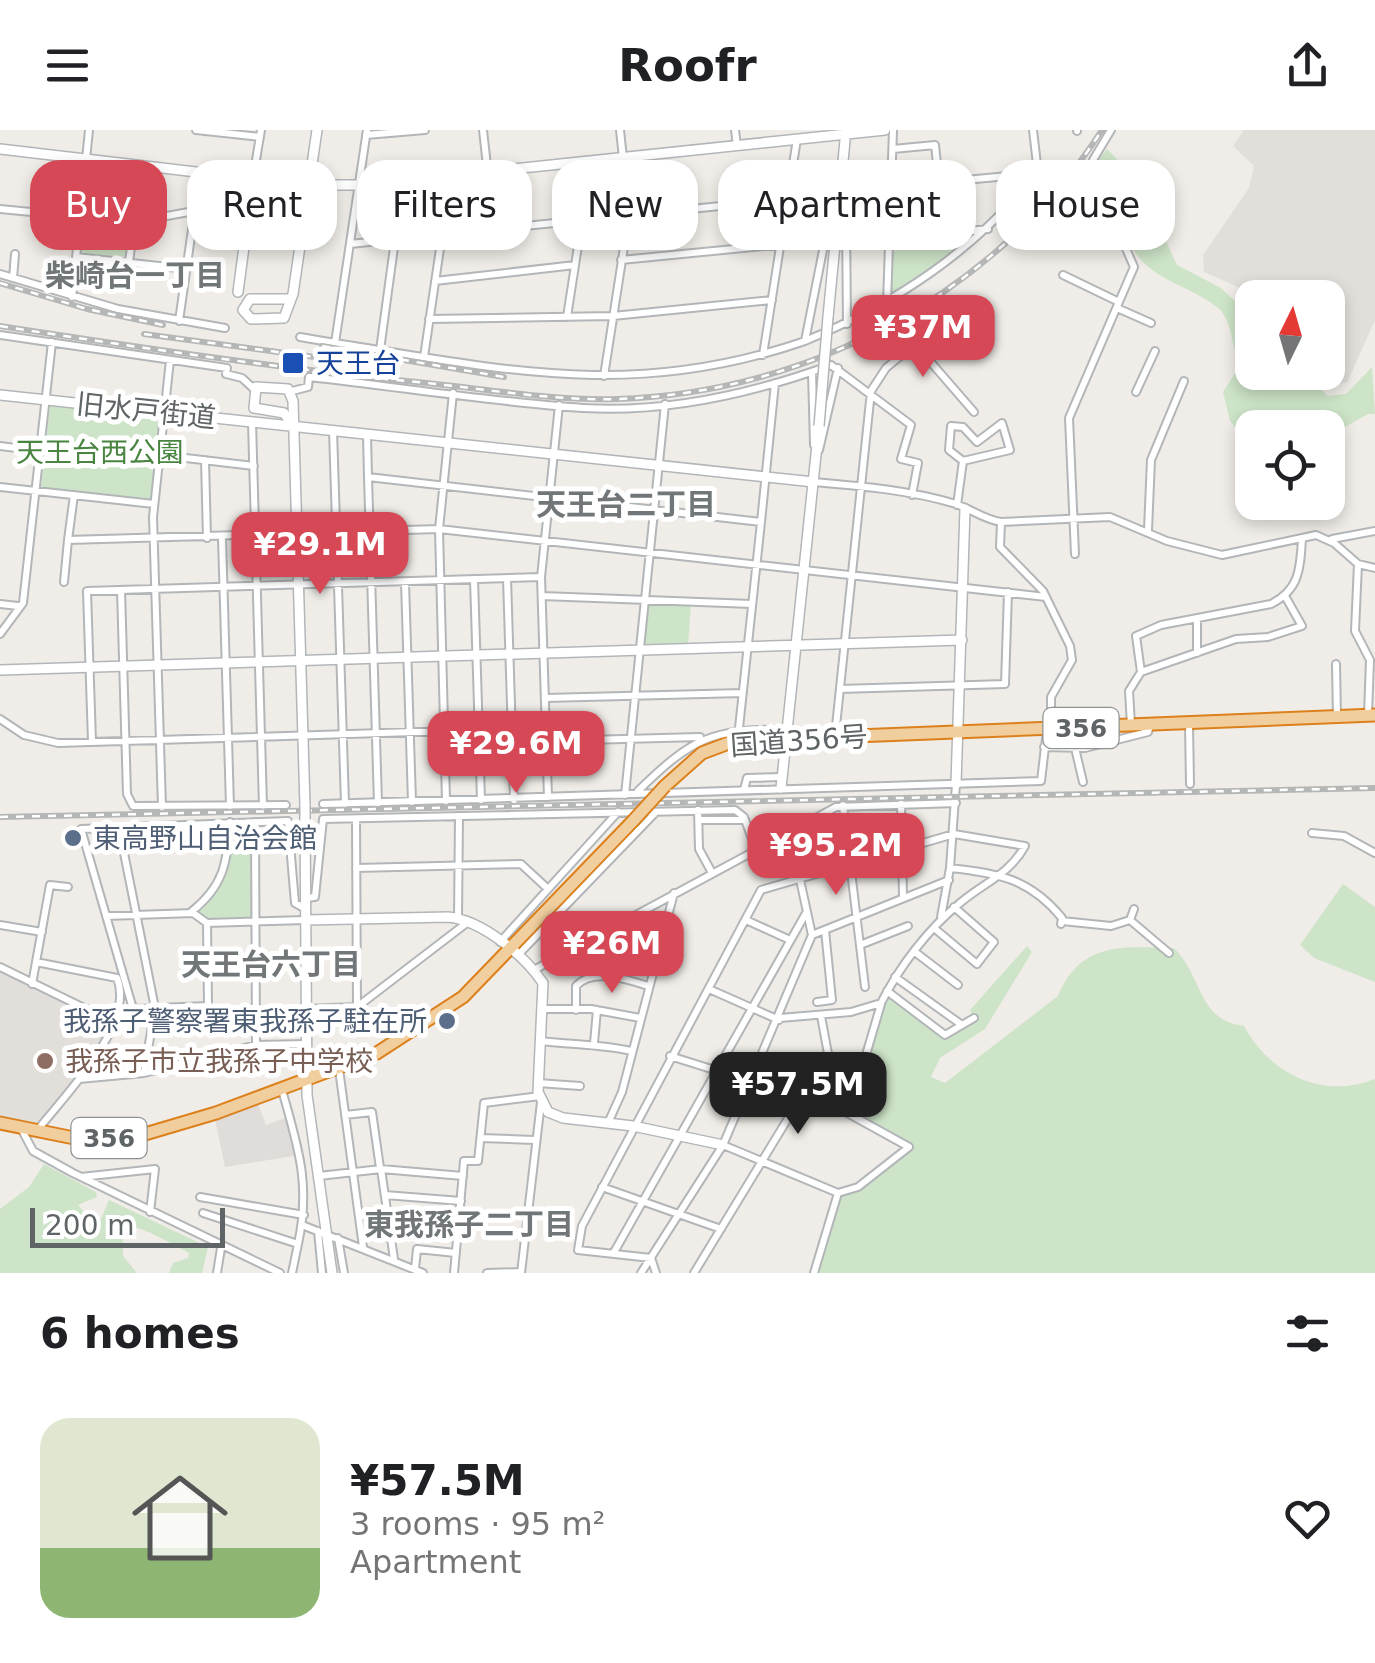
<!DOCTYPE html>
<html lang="en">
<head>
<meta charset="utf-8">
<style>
	:root { --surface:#fff; --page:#f2f2f2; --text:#202124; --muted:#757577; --accent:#d64855 }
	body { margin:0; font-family:"DejaVu Sans","Noto Sans JP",sans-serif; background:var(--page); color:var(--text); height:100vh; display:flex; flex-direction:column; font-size:38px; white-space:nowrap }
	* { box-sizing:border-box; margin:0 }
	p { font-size:32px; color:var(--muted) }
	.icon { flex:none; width:55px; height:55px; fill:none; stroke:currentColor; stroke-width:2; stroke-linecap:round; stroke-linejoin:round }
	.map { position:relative; height:1143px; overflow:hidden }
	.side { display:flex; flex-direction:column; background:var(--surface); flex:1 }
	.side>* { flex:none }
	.guide { position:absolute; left:30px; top:30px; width:1315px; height:90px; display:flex; gap:20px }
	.needle { width:65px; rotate:5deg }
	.buttons { position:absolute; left:1235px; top:150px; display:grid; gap:20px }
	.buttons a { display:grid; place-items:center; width:110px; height:110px; border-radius:20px; background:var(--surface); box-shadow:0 5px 15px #0003; font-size:50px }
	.scale { position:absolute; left:30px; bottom:25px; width:195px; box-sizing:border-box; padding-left:10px; border:5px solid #5f6466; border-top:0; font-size:28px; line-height:35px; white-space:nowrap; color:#5f6466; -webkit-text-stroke:8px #fff; paint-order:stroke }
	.price { position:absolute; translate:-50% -85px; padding:0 22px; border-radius:20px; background:var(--accent); color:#fff; font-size:32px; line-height:65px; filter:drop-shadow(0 2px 5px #0008) }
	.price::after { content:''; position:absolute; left:50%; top:60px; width:30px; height:22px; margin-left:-15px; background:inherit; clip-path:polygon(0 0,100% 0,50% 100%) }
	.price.active { background:#222; color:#fff }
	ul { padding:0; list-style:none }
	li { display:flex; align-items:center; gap:30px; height:250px; padding:0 40px }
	li span { display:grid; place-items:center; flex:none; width:280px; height:200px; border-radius:30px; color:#555 }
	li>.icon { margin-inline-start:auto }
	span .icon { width:120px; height:120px; fill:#fffc; stroke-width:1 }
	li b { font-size:42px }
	h2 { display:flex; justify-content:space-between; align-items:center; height:120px; padding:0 40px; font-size:42px }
	.chip { padding:0 35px; border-radius:30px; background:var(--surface); box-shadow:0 5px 15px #0003; font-size:35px; line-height:90px }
	.chip.active { background:var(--accent); color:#fff }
	header { display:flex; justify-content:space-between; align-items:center; height:130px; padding:0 40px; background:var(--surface); font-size:45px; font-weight:600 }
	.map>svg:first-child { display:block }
	.industrial { fill:#dfdcda }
	.education { fill:#e2deda }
	.green { fill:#cde4c8 }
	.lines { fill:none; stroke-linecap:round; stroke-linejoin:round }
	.street-casing { stroke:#b3b6b8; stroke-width:10 }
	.secondary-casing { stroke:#b2b6b9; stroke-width:12 }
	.highway-casing { stroke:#dc801c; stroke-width:15 }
	.street { stroke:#fff; stroke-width:6 }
	.secondary { stroke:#fff; stroke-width:9 }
	.highway { stroke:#f1ce9e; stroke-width:11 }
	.rail-casing { stroke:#b5b6b6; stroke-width:6 }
	.rail { stroke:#fff; stroke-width:2.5; stroke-dasharray:8; stroke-linecap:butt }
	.secondary-bridge-casing { stroke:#b2b6b9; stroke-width:12; stroke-linecap:butt }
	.highway-bridge-casing { stroke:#dc801c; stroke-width:15; stroke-linecap:butt }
	.secondary-bridge { stroke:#fff; stroke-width:9 }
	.highway-bridge { stroke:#f1ce9e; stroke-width:11 }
	.transit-dot { fill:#1a4fb4; stroke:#fff; stroke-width:4 }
	.service-dot { fill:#5c6f8a; stroke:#fff; stroke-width:4 }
	.education-dot { fill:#8d6e63; stroke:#fff; stroke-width:4 }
	.labels { text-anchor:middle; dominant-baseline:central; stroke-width:10; stroke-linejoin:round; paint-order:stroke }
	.shield { fill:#fff; stroke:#8f9294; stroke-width:2.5 }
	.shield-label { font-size:25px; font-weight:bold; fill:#5f6466 }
	.transit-label { font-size:28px; fill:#164399; stroke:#fff; text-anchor:start }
	.street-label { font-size:28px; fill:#5f6466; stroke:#fff }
	.park-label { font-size:28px; fill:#498441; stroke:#fff }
	.service-label { font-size:28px; fill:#4e5e75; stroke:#fff; text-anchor:start }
	.education-label { font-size:28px; fill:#785e54; stroke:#fff; text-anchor:start }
	.neighbourhood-label { font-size:30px; font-weight:bold; fill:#717678; stroke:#fff }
</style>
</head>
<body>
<header><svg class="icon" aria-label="menu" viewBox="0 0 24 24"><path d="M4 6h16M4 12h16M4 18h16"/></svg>Roofr<svg class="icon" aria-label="share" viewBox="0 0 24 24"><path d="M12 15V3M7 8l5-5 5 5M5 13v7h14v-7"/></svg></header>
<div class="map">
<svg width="1375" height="1143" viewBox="0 0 1375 1143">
	<rect width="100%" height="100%" fill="#f0ede8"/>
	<path class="industrial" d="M258,974L266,995L288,987L300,1025L225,1037L215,989Z"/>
	<path class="education" d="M1244,0H1375V190L1347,253L1334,254L1323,243L1328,242V168H1252V172L1238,157L1204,142L1203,125L1249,58L1254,36L1233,16Z
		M0,839L110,895L101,917L36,997L0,987Z"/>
	<path class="green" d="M1107,19L1138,51L1177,135L1221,158L1252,187V242L1305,243L1328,266L1346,264L1372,237L1375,284H1368L1333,304L1328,303V298H1252V318L1230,291L1223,262L1239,237C1233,221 1232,189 1218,178C1187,153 1150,152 1130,114L1136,106L1128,94L1136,86L1134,80L1118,86L1099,47L1097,31Z
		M85,90L129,94L127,127L81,124Z
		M973,102L976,105L890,168L892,112Z
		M50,275L159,286L152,369L41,358Z
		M648,472L691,474L688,515L643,517Z
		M254,693L253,790L208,791L194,781C226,757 228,733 232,694Z
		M1343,754L1375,777V852L1314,828L1300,815Z
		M1027,816L1032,822L985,899L940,928L931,947L945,953L1058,866C1081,810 1124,817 1174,818C1204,848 1197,890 1244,896C1270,944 1323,970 1375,949V1143H815L838,1063L858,1057L908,1017L842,980L863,935L887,861L946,905L973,888L970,880Z
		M44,1034L96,1062L97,1067L78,1075L89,1088L101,1089L109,1070L208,1117L202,1143H169L173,1133L188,1128L189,1123C169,1112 150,1101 128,1095L122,1099L123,1126L137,1143H0V1079L29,1057Z"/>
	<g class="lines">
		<defs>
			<path id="street" d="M196,0L260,7
				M483,0L494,99
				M735,0L737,16
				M1077,1V0
				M366,5L425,0
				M893,19L935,15L939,53
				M253,48L261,0
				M892,57L1038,43
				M0,79L134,92L194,81
				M890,109L988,99
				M825,110L829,90L837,86L846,91L847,194
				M350,114L788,69
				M76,127L187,139
				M129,133L134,92
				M0,144L118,179L225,198
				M1063,145L1119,172
				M13,148L15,124
				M435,151L575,135
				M72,167L89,0
				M887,173L893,0
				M1117,178L1151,193
				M567,187L582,90
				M429,189L613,186L772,170
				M179,191L200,43
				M0,205L227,238L226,244L242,248L254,259
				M300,207L335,213L367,0
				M805,211C899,172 973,121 1038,43L1033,0
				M335,213C507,240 635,270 805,211L825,110L621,130
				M380,220L395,110
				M763,225L797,9
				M424,227L442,105
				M812,242L814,315
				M604,246L629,85L620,0
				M292,261L308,257L309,247C400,257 492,272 583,278C666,283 754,263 831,235L911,295L901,329L918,333L912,365
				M1136,262L1155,221
				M252,292L263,676
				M333,300L345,674
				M367,305L368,347L761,392L775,253
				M0,316L40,321
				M819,320L838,238
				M160,325L254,336
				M205,330L207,408
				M368,347L378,673
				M814,352C861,356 910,360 956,374C973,380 983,389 1001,392L1110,387L1167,411L1222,425L1316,405L1334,413L1358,434L1375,438
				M0,357L154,374
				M74,365L68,410L439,399L1046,467
				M957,375L963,331L1010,320L1002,293L977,312L963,297L951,296L949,320L963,331
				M1001,392L1000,417L1043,461L1070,516L1072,530L1051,567V600
				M1148,400L1151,330L1184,251
				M222,408L230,676
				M1332,409L1375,401
				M1075,424L1069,288L1134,137L1092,40L1093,30L1111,0
				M1358,434L1355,501L1370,530L1368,585
				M507,448L514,670
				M474,449L481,670
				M64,452L68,410
				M405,452L412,672
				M121,460L127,664L133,676L286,675
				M542,466L752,474
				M0,474L18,476
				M1197,490V523
				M0,504L23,473L52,212
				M1336,534L1337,587
				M1141,542L1236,509L1268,507L1302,496L1285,466
				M840,559L1005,554L1008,462
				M545,568L743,563
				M0,589L24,605L58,613L546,598
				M1189,594L1190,654
				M1131,595L1129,561L1141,542L1136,506L1161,495L1271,474C1300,459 1300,439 1302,409
				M739,598L761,392
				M835,606L871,261L886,238L915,214L974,282
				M547,611L700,607
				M92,612L87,461L541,447
				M1044,617L1085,618L1148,602L1150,596
				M1075,618L1083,652
				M744,660L747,648L782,647
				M638,661C692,608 712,598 789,600
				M625,665L665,274
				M548,667L541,447L559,275
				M446,671L439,399L453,263
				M323,674L1041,651L1047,600
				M901,674L903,766
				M843,675L865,857
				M162,677L153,387L170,230
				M698,680L699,719L711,741
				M356,689L357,877
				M699,690H743
				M255,692L256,915
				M119,698L155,878L144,943
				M1312,703L1344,706L1375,723
				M356,738L521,734L548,759
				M950,738C999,743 1030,749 1062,788L1061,794
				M305,768L315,767L323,689L735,680L744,687L755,717
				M191,782C224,756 227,733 230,692
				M106,786L193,783L207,793L306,790
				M941,787L950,738L956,654
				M458,788L459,686
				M746,790L790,810
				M1130,790L1169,823
				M1062,791L1111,796L1130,790L1134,779
				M207,793L208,876L227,890L256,901
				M0,795L42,802
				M934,798L977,834L994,812L954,777
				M812,805L949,750
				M500,812L618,682
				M860,815L908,796
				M915,822L958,855
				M518,825L656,682
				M36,832L117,848C136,895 63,967 36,1002
				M0,837L113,892
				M534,840L836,677L956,673
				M895,847L962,895
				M32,854L50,755L68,757
				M709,859L779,890
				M887,861L945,905L974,888
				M817,872L832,870L825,800
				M208,876L133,879L81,699L288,691L295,773L306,779
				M306,879L357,877L468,792
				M543,879H591L640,888
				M576,880V856C592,838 627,849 648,856
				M541,911C572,915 600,914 631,921
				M594,913L597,880
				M670,926L842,980L909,1017L858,1057L838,1063L723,1015
				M339,939L363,1117
				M79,949L144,943L256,915L306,914
				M538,953L580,956
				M282,960C298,1017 311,1054 298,1114
				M808,969L829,929L821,886
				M842,980L863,935L881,874
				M345,985L372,982L380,1038
				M608,993L622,962L674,763
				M22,1000L33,1021L73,1043L280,1143
				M481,1008L534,1010
				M381,1039L394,1129
				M319,1046L381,1039L463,1046
				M81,1047L155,1039L150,1082
				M602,1057L721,1099
				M385,1065L461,1071
				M200,1067L304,1085
				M203,1083L298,1114L292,1143
				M389,1090L459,1096
				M302,1095L423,1143
				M318,1101L322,1143
				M338,1108L344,1143
				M613,1124L806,783
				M415,1139L417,1119L456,1123
				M217,1143L221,1118
				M454,1143L464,1031H478L484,973L540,966
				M487,1143L521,1142
				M521,1143L541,972
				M641,1143L723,1015L812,805L789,699
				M656,1143L651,1128L578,1120L582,1096L761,760L954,704L1025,716C1009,745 983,753 960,773C928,799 900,836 881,873L851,882L780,888
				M694,1143L801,967
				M814,1143L838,1063"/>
			<path id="secondary" d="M0,19L308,55H359L885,0
				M238,162L253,49
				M290,169H250L243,180L251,189L284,188L293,164L317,0
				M828,187L846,0
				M0,265L814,352
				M293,296L284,283L254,278L256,257L288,259L293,271L305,676
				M0,540L962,510
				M956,654L965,379
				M781,658L819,296
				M305,688L307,965L332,1143
				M306,790L448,787C482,790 525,826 543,853L538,962L548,982L563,988L633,996L723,1015"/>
			<path id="highway" d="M665,656L702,623L734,611L1375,585
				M0,993L74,1008L145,1004L216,983L377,923L463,867L632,692"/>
		</defs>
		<use href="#street" class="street-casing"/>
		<use href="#secondary" class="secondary-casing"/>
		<use href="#highway" class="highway-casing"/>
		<use href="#street" class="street"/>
		<use href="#secondary" class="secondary"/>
		<use href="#highway" class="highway"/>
		<defs>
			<path id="rail" d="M0,153L87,179L163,195
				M0,196C135,217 270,237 406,251C476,257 547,271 617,269C810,263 997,163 1102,0
				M144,204L337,230
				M322,216L504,247
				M0,687L1375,658"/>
		</defs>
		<use href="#rail" class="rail-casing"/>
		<use href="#rail" class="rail"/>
		<defs>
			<path id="secondary-bridge" d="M819,296L828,187
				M305,676V688"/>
			<path id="highway-bridge" d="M632,692L665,656"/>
		</defs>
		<use href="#secondary-bridge" class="secondary-bridge-casing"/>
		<use href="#highway-bridge" class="highway-bridge-casing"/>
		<use href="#secondary-bridge" class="secondary-bridge"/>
		<use href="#highway-bridge" class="highway-bridge"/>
	</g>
	<rect class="transit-dot" x="281" y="221" width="24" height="24" rx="5"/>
	<g class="service-dot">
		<circle cx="73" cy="708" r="10"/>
		<circle cx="447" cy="891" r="10"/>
	</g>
	<circle class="education-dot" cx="45" cy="931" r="10"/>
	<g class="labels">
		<g class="shield">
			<rect x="1043.5" y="578" width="75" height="40" rx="8"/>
			<rect x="71.5" y="988" width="75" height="40" rx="8"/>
		</g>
		<g class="shield-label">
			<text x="1081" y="598">356</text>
			<text x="109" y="1008">356</text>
		</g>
		<g class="transit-label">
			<text x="316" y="233">天王台</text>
		</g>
		<g class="street-label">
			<text transform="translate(146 281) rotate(6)">旧水戸街道</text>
			<text transform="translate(799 611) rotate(-4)">国道356号</text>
		</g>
		<g class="park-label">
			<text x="100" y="322">天王台西公園</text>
		</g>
		<g class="service-label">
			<text x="93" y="708">東高野山自治会館</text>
			<text x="427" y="891" text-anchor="end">我孫子警察署東我孫子駐在所</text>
		</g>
		<g class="education-label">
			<text x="65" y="931">我孫子市立我孫子中学校</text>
		</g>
		<g class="neighbourhood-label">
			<text x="135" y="145">柴崎台一丁目</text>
			<text x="626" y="374">天王台二丁目</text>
			<text x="271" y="834">天王台六丁目</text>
			<text x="469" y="1094">東我孫子二丁目</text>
		</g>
	</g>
</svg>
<div class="buttons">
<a><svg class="needle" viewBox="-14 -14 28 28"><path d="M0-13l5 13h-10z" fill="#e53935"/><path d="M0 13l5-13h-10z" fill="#757577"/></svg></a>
<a><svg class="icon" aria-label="locate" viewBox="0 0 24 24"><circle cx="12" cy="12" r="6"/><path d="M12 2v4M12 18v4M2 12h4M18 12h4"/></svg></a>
</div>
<div class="scale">200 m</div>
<b class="price" style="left:923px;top:250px">¥37M</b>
<b class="price" style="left:320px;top:467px">¥29.1M</b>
<b class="price" style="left:516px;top:666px">¥29.6M</b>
<b class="price" style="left:836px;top:768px">¥95.2M</b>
<b class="price" style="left:612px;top:866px">¥26M</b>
<b class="price active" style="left:798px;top:1007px">¥57.5M</b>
<div class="guide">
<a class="chip active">Buy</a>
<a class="chip">Rent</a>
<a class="chip">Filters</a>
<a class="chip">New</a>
<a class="chip">Apartment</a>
<a class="chip">House</a>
</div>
</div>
<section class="side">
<h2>6 homes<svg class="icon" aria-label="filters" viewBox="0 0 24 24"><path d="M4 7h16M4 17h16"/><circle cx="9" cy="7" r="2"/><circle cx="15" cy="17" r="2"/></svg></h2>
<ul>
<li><span style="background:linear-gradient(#dfe7d0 65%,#8fb573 0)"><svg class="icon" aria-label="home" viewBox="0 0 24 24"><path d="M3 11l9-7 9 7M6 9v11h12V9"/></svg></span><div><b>¥57.5M</b><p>3 rooms · 95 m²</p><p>Apartment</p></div><svg class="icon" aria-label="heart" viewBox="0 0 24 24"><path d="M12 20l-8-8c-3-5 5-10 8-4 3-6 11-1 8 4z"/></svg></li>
</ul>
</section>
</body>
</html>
